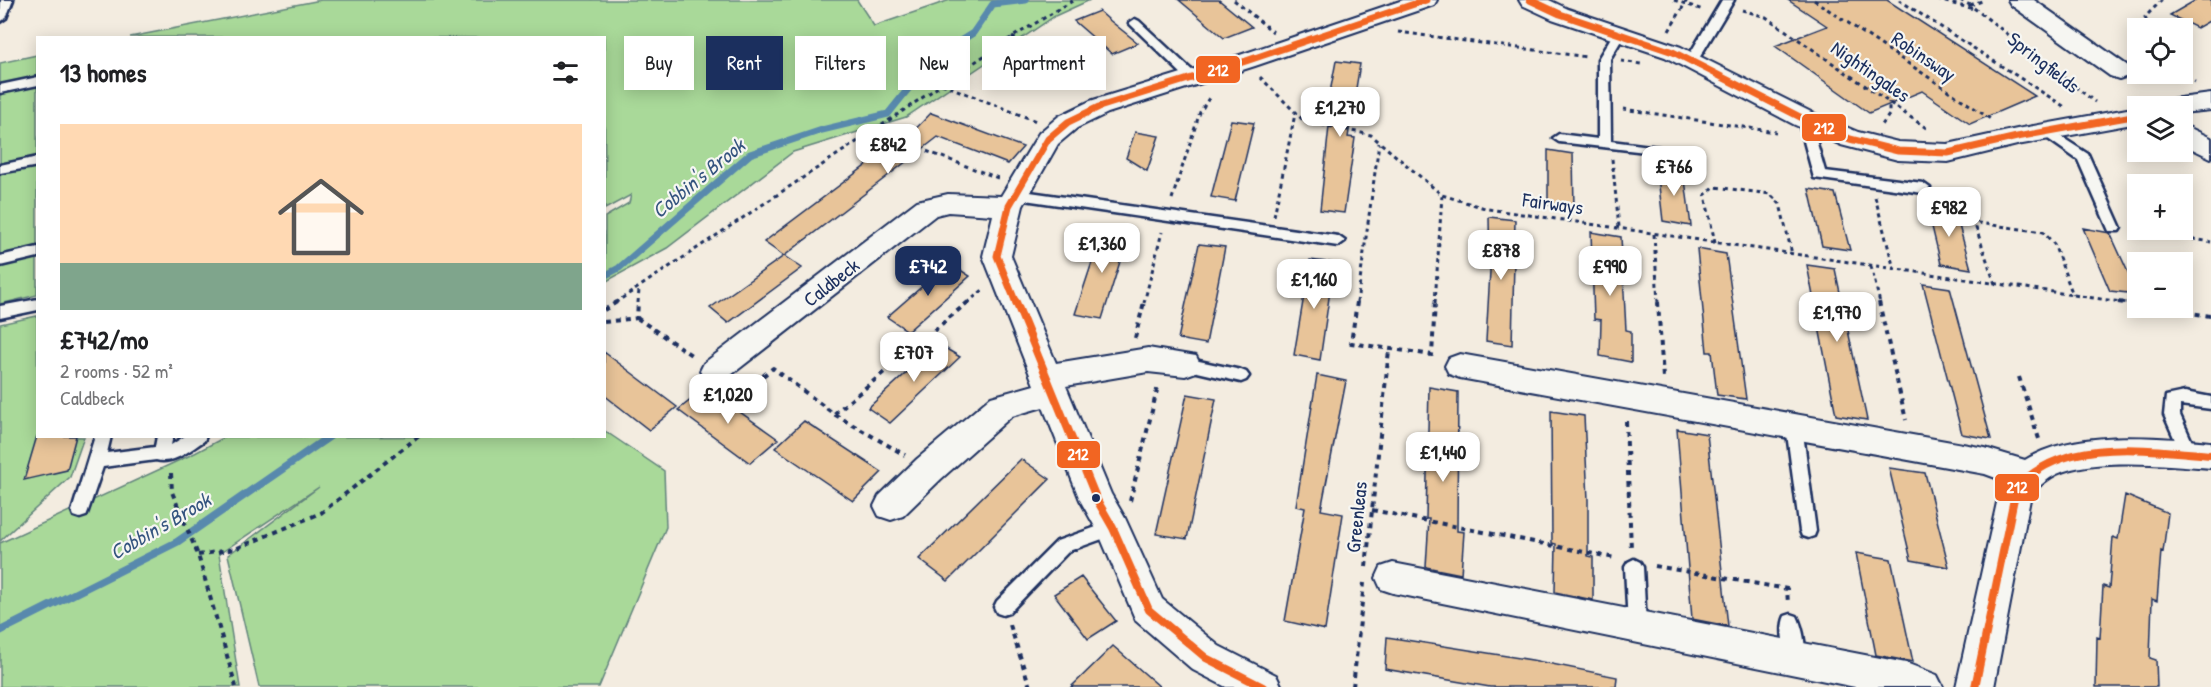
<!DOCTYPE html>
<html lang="en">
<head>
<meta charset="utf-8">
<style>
	:root { --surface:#fff; --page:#f6f6f6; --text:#202124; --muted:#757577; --accent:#1b2f5e }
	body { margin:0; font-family:"Patrick Hand",sans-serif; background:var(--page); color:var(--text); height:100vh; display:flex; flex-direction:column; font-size:22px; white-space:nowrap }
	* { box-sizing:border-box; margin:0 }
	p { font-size:20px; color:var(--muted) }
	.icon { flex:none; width:33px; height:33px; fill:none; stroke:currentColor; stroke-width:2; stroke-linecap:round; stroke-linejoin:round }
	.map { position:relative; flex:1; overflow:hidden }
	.details { position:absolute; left:36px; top:36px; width:570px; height:402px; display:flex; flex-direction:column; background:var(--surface); border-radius:0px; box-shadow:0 3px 15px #0003 }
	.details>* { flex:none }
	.top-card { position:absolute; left:624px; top:36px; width:570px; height:54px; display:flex; gap:12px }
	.fabs { position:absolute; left:2127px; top:18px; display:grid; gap:12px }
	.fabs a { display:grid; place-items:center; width:66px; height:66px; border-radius:0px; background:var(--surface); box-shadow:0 3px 15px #0003; font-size:30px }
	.price { position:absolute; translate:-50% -51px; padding:0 14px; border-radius:12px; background:#fff; color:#222; font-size:20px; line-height:39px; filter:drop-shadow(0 2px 3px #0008) }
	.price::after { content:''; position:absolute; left:50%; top:36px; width:18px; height:14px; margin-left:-9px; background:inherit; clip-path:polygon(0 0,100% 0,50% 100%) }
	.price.selected { background:var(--accent); color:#fff }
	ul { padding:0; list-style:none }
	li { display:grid; align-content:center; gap:12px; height:318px; padding:0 24px }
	li span { display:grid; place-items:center; height:186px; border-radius:0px; color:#555 }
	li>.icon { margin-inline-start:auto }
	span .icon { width:108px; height:108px; fill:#fffc; stroke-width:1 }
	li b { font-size:26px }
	h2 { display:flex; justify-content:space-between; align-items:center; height:72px; padding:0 24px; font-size:26px }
	.chip { padding:0 21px; border-radius:0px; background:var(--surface); box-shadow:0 3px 15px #0003; font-size:21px; line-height:54px }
	.chip.selected { background:var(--accent); color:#fff }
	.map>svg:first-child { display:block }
	.green { fill:#a9d999; stroke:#62847c; stroke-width:1.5 }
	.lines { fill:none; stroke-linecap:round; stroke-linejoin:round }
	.stream-far1 { stroke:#5889ad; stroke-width:7 }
	.stream { stroke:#5889ad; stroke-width:8 }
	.building { fill:#e8c499; stroke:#1b2f5e; stroke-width:1.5 }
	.lane-casing { stroke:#1b2f5e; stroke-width:5 }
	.street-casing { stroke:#1b2f5e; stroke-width:4 }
	.path-far1 { stroke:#1b2f5e; stroke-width:3; stroke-dasharray:4 4; stroke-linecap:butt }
	.path { stroke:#1b2f5e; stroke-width:4; stroke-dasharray:5 5; stroke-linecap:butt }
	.lane { fill:#f6f6f2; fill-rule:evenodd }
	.street { fill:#f6f6f2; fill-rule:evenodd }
	.bus-1-far1-casing { stroke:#f6f6f2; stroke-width:10 }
	.bus-1-casing { stroke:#f6f6f2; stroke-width:13 }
	.bus-1-far1 { stroke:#f26522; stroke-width:7 }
	.bus-1 { stroke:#f26522; stroke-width:8 }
	.bus-dot { fill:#1b2f5e; stroke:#f6f6f2; stroke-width:2 }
	.labels { text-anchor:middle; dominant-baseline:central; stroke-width:4.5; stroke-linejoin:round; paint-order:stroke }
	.street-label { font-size:20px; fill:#1b2f5e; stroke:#f6f6f2 }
	.water-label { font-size:21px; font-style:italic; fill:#34547f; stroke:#f6f6f2 }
	.line-badge { stroke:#f6f6f2; stroke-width:2 }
	.badge-label { font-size:16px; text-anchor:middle; font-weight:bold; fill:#fff }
</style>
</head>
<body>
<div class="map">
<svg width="2211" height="687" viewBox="0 0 2211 687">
	<rect width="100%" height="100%" fill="#f3ece0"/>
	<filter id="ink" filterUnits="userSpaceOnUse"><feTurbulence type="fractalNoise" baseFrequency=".0167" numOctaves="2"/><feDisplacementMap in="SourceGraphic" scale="12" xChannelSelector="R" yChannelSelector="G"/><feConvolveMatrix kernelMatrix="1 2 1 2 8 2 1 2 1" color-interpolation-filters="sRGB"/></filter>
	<g filter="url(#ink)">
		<path class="green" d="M321,0H857L874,26L950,0H1090L1055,16L906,117L793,152L667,248L605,282V217L629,203L631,195L605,209L604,38L130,37Z
			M37,55V295L0,304V63Z
			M37,316L38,436L84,437L70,477L0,541V324Z
			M605,431L664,471L666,527L599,687H259L228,555L319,487L219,554L240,687H0V543L195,453L225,437L604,436Z"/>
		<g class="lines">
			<path class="stream-far1" d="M604,276L619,268L750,154L822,130L888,114L933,58L973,33L993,4L1026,0"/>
			<path class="stream" d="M0,631L177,542L330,436"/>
		</g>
		<path class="building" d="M1179,0H1219L1252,27L1224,38Z
			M1788,0H1887L2035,96L1970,124L1922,91L1869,113L1775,46L1827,26Z
			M2196,0H2211V20L2197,28L2170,15Z
			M1099,11L1108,19L1138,43L1112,54L1074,21Z
			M1336,61L1360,64L1348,137L1355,138L1344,213L1320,210L1331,108H1327Z
			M931,113L1023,147L1008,164L938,137L784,256L764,242L888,149L893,152Z
			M1231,120L1254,123L1235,201L1211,197Z
			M1135,132L1159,136L1147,171L1126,158Z
			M1548,150L1573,154L1574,209L1548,205Z
			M1657,168L1684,172L1691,226L1663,221Z
			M1809,189L1835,193L1850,250L1822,246Z
			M1927,206L1955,211L1971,269L1941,264Z
			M1489,217L1515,220L1512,345L1486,341L1490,272Z
			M2083,228L2110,233L2138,294L2110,291Z
			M1103,229L1129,233L1102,319L1075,314Z
			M1591,232L1621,237L1626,330L1631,331V362L1600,356L1601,320L1594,319Z
			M1199,244L1225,247L1206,344L1178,339Z
			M1697,249L1726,254L1746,399L1717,395L1712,352H1707Z
			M784,256L802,268L728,323L710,308Z
			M1310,260L1334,263L1320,360L1294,355Z
			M949,263L970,276L908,331L887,317Z
			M1807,265L1835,269L1867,420L1836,415Z
			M1923,284L1950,288L1991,439L1962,434Z
			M938,344L960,357L890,423L868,408Z
			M604,352L677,407L649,430L604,395Z
			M1317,375L1346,381L1321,510L1343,514L1325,630L1285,621L1305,508L1296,506Z
			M1429,387L1458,392L1457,531L1464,532L1461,574L1426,567L1429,519H1426Z
			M706,388L778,439L750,463L678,410Z
			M1187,394L1216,399L1187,539L1156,534Z
			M1551,411L1584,416L1588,500V556L1593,557V600L1555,592L1556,544L1552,543Z
			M804,421L882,472L853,501L775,448Z
			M1677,429L1707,434L1728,626L1692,619Z
			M37,436H76L67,470L24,480Z
			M1021,459L1050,479L948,581L919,559Z
			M1889,468L1925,473L1949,567L1911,560Z
			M2125,495L2168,513L2163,552L2161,551L2157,601L2152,599L2150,658L2156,660L2157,687H2096L2097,637L2100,638L2103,586L2109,588L2113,537L2118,539Z
			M1856,553L1891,559L1913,662L1876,655Z
			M1081,577L1116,621L1088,639L1054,594Z
			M1387,637L1532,660L1617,677L1616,687H1490L1385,669Z
			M1113,646L1160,687H1071Z"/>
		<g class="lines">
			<defs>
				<path id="lane" d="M1,0H13L6,18L0,22Z
					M1722,0H1734L1695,65H1687L1685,62Z
					M1135,19L1139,21L1197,75V81H1189L1131,25L1129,23Z
					M1620,28L1626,32L1610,59L1611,141L1658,147L1663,148L1665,151L1663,154L1559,142L1553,138L1559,134L1598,139V59L1616,29Z
					M38,77V85L0,93V85Z
					M1804,115L1810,119L1825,171L1923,183L1930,188L1923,193L1814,178L1798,119Z
					M2046,127L2088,154L2121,228L2119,231H2109L2078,160L2041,134L2040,131L2041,128Z
					M38,157V166L0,173V165Z
					M1016,190L1338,236L1345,241L1338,246L1011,198L1009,195L1011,192Z
					M38,247V257L0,266V256Z
					M38,299V310L0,318V306Z
					M1185,358L1241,370L1246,372L1249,376L1246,380L1241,382L1180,368L1177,364L1180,360Z
					M2185,392L2211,397V409L2180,405V415L2197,453L2195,458L2189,460L2183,458L2164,415L2166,396Z
					M1794,420L1800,421L1802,426L1816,531L1814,536L1808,538L1802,536L1800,531L1786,426L1788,421Z
					M95,436H111L107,453L155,447L157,436H173L171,445L185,436H206L204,441C190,450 173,465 156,460L103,467L88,511L86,516L80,518L74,516L72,511Z
					M1113,521L1119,523L1121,528L1119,533L1069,551L1009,613L1003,615L997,613L994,607L997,601L1057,541Z
					M1634,559L1640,562L1643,567L1646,626L1643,632L1637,634L1631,632L1628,626L1625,567L1628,562Z
					M1791,614L1797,616C1803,628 1808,652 1802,664L1796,666L1790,664C1784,652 1779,628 1785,616Z"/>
				<path id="street" d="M1403,0H1437L1434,5L1255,66L1108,113L1077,128L1058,144L1023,206L1011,256L1056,363L1148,348L1196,356L1200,364L1196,372L1185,376L1148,372L1066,386L1111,494L1125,518L1162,599L1219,646L1276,675L1282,687H1226L1193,670L1136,621L1099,534L1080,500L1043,407L1012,416L941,479L903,516L891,520L879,516L874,506L879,496L917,459L991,397L1034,385L983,256L993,215L948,212L936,215L726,379L715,383L704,379L700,371L704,363L917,201L948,194L1001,196L1039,133L1059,116L1090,101L1237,56Z
					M1519,0H1549L1568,9L1681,47L1813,113L1858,132L1898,142L1948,144L2017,129L2138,107V123L2017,145L1948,162L1898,160L1841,145L1795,125L1665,57L1552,19L1522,5Z
					M2008,0H2034L2128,66L2131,71L2128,76L2119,79L2110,76L2011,5Z
					M2211,94V110L2182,113V106H2160L2164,100Z
					M2182,124L2211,138V158L2182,144Z
					M1460,354L1985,448L2025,460C2074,429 2155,437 2211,442V468C2171,465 2093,457 2057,474C2047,479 2039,486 2031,494L1994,687H1956L2000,489L2004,481L1985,474L1460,378L1449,374L1445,366L1449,358Z
					M1393,563L1906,663L1937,675L1943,687H1855L1393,593L1381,589L1376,578L1381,567Z"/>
			</defs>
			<use href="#lane" class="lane-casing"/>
			<use href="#street" class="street-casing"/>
			<path class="path-far1" d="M1234,0L1273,32
				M1674,0L1703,10
				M1814,0L1992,120
				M1899,0L2065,107
				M1937,0L1974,9
				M1960,0L1970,5L2095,102
				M1970,5L1985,0
				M1742,10L1766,17L1929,130
				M2149,28L2145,17L2162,0
				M1669,31L1687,0
				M1398,32L1587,57
				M1012,37L1093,87
				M1621,61L1641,64
				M2180,74L2195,82
				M1260,77L1304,121L1371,135L1442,195L1488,209L2128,303
				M942,84L1036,121
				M1623,109L1776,132
				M1882,125L1889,115V102
				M1612,159L1619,227
				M998,178L873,131L1006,41L1074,0
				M1875,197L1894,269
				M1172,199L1200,112L1211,95
				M1274,216L1295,114
				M1654,234L1658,303
				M2177,236L2211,242
				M1715,243L1705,195L1714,187L1770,194L1780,204L1792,254
				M1871,266L1880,303
				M1995,284L1976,228L1978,223L2043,232L2054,244L2073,295
				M615,303L873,131
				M638,303L639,289
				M967,303L984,289
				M1144,303L1162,232
				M1357,303L1379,143
				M1435,303L1442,195"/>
			<path class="path" d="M1357,302L1351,343L1432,355L1435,302
				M1658,302L1663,378
				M1879,302L1906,420
				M2118,302L2138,305
				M2156,308L2211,316
				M604,310L617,302
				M637,318L694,357
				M604,322L637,318L638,302
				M1135,338L1144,302
				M2019,377L2039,439
				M747,378L754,383L773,368L834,414L905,455
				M834,414L968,302
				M1626,421L1631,549
				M171,473L172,492L198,555L236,687
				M1130,501L1158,386
				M1372,510L1615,558
				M198,555L235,549L321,513L419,436
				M1655,566L1787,589L1788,604
				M1366,567L1389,350
				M1010,625L1030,687
				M1353,687L1364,583"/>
			<use href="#lane" class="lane"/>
			<use href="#street" class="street"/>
			<defs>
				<path id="bus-1-far1" d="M1530,0L1560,14L1673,52L1804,119L1850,139L1898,151L1948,153L2017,137L2138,115
					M1016,303L997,256L1009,206L1048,139L1068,122L1099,107L1246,61L1426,0"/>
				<path id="bus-1" d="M1016,302L1097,500L1113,528L1149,610L1206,658L1263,687
					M1975,687L2016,489C2062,435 2149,450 2211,455"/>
			</defs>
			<use href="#bus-1-far1" class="bus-1-far1-casing"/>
			<use href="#bus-1" class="bus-1-casing"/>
			<use href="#bus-1-far1" class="bus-1-far1"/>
			<use href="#bus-1" class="bus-1"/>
		</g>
	</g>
	<circle class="bus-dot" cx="1096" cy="498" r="5"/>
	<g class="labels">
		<g class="street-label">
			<text transform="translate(1924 56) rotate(34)">Robinsway</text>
			<text transform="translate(2044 62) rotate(38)">Springfields</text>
			<text transform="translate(1871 71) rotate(35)">Nightingales</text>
			<text transform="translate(1553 203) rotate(8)">Fairways</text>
			<text transform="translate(831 282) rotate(-38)">Caldbeck</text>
			<text transform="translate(1356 517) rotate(-84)">Greenleas</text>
		</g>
		<g class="water-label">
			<text transform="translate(698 178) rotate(-39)">Cobbin's Brook</text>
			<text transform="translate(160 526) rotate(-30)">Cobbin's Brook</text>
		</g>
	</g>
	<g class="line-badge">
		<rect x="1195" y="55" width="46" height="29" rx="6" fill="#f26522"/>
		<rect x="1801" y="113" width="46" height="29" rx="6" fill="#f26522"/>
		<rect x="1056" y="440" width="45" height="29" rx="6" fill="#f26522"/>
		<rect x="1994" y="473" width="46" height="29" rx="6" fill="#f26522"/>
	</g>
	<g class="badge-label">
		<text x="1218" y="76">212</text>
		<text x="1824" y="134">212</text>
		<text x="1078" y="460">212</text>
		<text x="2017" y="493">212</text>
	</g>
</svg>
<div class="fabs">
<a><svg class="icon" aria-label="locate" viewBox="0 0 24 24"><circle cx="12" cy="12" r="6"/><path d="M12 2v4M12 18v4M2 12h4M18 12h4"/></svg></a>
<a><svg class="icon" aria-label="layers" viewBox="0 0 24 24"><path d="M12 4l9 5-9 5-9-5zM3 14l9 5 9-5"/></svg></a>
<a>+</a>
<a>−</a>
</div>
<b class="price" style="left:1340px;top:138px">£1,270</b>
<b class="price" style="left:888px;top:175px">£842</b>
<b class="price" style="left:1674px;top:197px">£766</b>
<b class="price" style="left:1949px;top:238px">£982</b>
<b class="price" style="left:1102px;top:274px">£1,360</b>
<b class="price" style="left:1501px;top:281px">£878</b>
<b class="price selected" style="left:928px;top:297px">£742</b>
<b class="price" style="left:1610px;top:297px">£990</b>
<b class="price" style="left:1314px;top:310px">£1,160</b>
<b class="price" style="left:1837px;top:343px">£1,970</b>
<b class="price" style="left:914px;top:383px">£707</b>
<b class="price" style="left:728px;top:425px">£1,020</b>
<b class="price" style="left:1443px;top:483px">£1,440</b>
<div class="top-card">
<a class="chip">Buy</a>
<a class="chip selected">Rent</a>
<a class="chip">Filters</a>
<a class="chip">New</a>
<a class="chip">Apartment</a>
</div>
<section class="details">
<h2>13 homes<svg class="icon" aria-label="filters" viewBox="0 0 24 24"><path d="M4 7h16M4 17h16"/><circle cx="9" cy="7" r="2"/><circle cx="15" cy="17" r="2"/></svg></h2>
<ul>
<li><span style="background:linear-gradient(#ffd9b3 75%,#7fa58c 0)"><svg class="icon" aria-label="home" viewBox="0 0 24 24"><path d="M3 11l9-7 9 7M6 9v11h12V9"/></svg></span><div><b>£742/mo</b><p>2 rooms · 52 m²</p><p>Caldbeck</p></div></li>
</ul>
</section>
</div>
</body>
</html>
